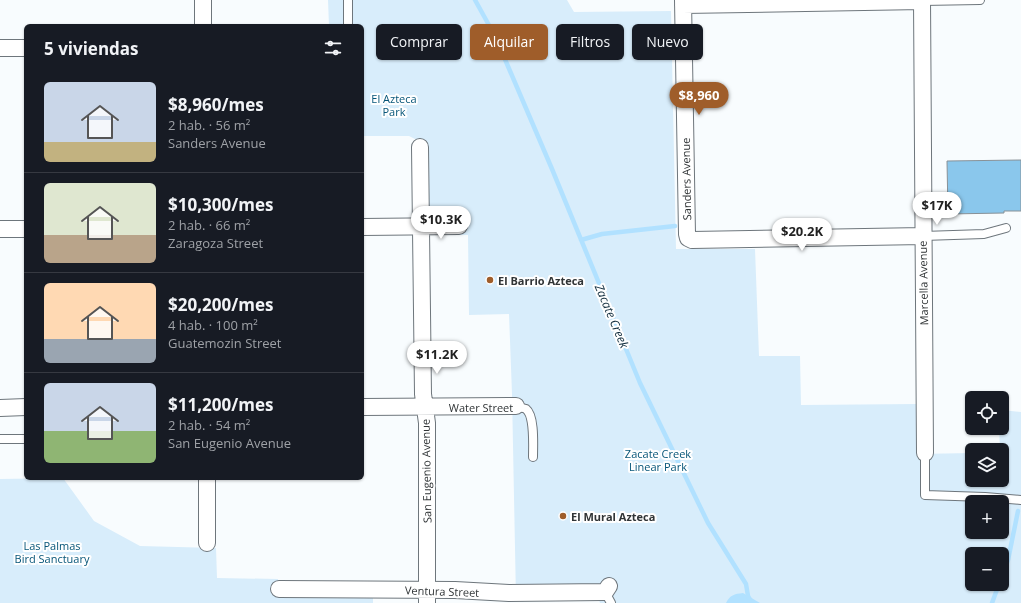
<!DOCTYPE html>
<html lang="es">
<head>
<meta charset="utf-8">
<style>
	:root { --surface:#171b24; --page:#20242c; --text:#f1f3f6; --muted:#9ea1a6; --line:#363941; --accent:#9f5d2a }
	body { margin:0; font-family:"Open Sans",sans-serif; background:var(--page); color:var(--text); height:100vh; display:flex; flex-direction:column; font-size:15px; white-space:nowrap }
	* { box-sizing:border-box; margin:0 }
	p { font-size:13px; color:var(--muted) }
	.icon { flex:none; width:22px; height:22px; fill:none; stroke:currentColor; stroke-width:2; stroke-linecap:round; stroke-linejoin:round }
	.map { position:relative; flex:1; overflow:hidden }
	.details { position:absolute; left:24px; top:24px; width:340px; height:456px; display:flex; flex-direction:column; background:var(--surface); border-radius:6px; box-shadow:0 1px 3px #0004 }
	.details>* { flex:none }
	.guide { position:absolute; left:376px; top:24px; width:380px; height:36px; display:flex; gap:8px }
	.buttons { position:absolute; left:965px; top:391px; display:grid; gap:8px }
	.buttons a { display:grid; place-items:center; width:44px; height:44px; border-radius:6px; background:var(--surface); box-shadow:0 1px 3px #0004; font-size:20px }
	.price { position:absolute; translate:-50% -34px; padding:0 9px; border-radius:14px; background:#fff; color:#222; font-size:13px; line-height:26px; filter:drop-shadow(0 1px 2px #0008) }
	.price::after { content:''; position:absolute; left:50%; top:24px; width:12px; height:9px; margin-left:-6px; background:inherit; clip-path:polygon(0 0,100% 0,50% 100%) }
	.price.active { background:var(--accent); color:#fff }
	ul { padding:0; list-style:none }
	li { display:flex; align-items:center; gap:12px; height:100px; padding:0 20px }
	li+li { border-top:1px solid var(--line) }
	li span { display:grid; place-items:center; flex:none; width:112px; height:80px; border-radius:6px; color:#555 }
	li>.icon { margin-inline-start:auto }
	span .icon { width:48px; height:48px; fill:#fffc; stroke-width:1 }
	li b { font-size:17px }
	h2 { display:flex; justify-content:space-between; align-items:center; height:48px; padding:0 20px; font-size:17px }
	.tag { padding:0 14px; border-radius:6px; background:var(--surface); box-shadow:0 1px 3px #0004; font-size:14px; line-height:36px }
	.tag.active { background:var(--accent); color:#fff }
	.map>svg:first-child { display:block }
	.green { fill:#d8edfb; fill-rule:evenodd }
	.water { fill:#b1e1ff }
	.lines { fill:none; stroke-linecap:round; stroke-linejoin:round }
	.stream { stroke:#b1e1ff; stroke-width:4.5 }
	.building { fill:#8ac7ec; stroke:#889197 }
	.service-casing { stroke:#6e767c; stroke-width:10 }
	.minor-casing { stroke:#6e767c; stroke-width:18 }
	.service { stroke:#fff; stroke-width:8 }
	.minor { stroke:#fff; stroke-width:16 }
	.poi-dot { fill:#9f5d2a; stroke:#fff; stroke-width:1.5 }
	.labels { text-anchor:middle; dominant-baseline:central; stroke-width:4; stroke-linejoin:round; paint-order:stroke }
	.park-label { font-size:11px; fill:#065578; stroke:#fff }
	.street-label { font-size:11px; fill:#303436; stroke:#fff }
	.poi-label { font-size:11px; font-weight:bold; fill:#303436; stroke:#fff; text-anchor:start }
	.water-label { font-size:12px; font-style:italic; fill:#122e3e; stroke:#fff }
</style>
</head>
<body>
<div class="map">
<svg width="1021" height="603" viewBox="0 0 1021 603">
	<rect width="100%" height="100%" fill="#f8fcfe"/>
	<path class="green" d="M328,0H567L574,12L671,11L676,249H755L759,356H800L801,405L916,404L917,454L972,453V480H1002V450H1000L999,428H1002V410L1021,412V603H600L599,600L516,599L512,394L509,314L469,315L468,235H459V220H427L425,144L409,136H362V26H329ZM972,502H1002V532H972ZM972,554H1002V584H972Z
		M63,478L94,521L140,546L216,548L217,578L278,579V595L373,598V603H0V479Z"/>
	<path class="water" d="M743,593L760,603H726C730,595 734,594 743,593Z"/>
	<g class="lines">
		<path class="stream" d="M475,0L495,36L552,169L640,383L708,523L746,584L748,596L752,603
			M581,240L602,234L675,226
			M1002,577L1008,560L1018,511
			M992,603L999,584"/>
	</g>
	<path class="building" d="M1021,160V211H1004V213L948,214L947,161Z"/>
	<g class="lines">
		<defs>
			<path id="service" d="M348,0V26
				M922,1L980,0
				M923,236L984,234L1006,228
				M516,406C519,407 523,408 526,409C535,416 533,446 533,457
				M0,439H26
				M925,453V495L985,497L1021,500
				M605,592L611,603"/>
			<path id="minor" d="M683,0L687,234L688,238L692,240L923,236
				M922,0L925,453
				M683,5L922,1
				M203,26V0
				M0,48H26
				M420,147L423,394L427,423V603
				M362,227L459,226
				M0,229H26
				M362,407L516,406
				M0,408L26,407
				M207,543V478
				M279,589L455,590L509,593L605,592L609,586"/>
		</defs>
		<use href="#service" class="service-casing"/>
		<use href="#minor" class="minor-casing"/>
		<use href="#service" class="service"/>
		<use href="#minor" class="minor"/>
	</g>
	<g class="poi-dot">
		<circle cx="490" cy="280" r="4"/>
		<circle cx="563" cy="516" r="4"/>
	</g>
	<g class="labels">
		<g class="park-label">
			<text x="394" y="98">El Azteca<tspan x="394" dy="13">Park</tspan></text>
			<text x="658" y="453">Zacate Creek<tspan x="658" dy="13">Linear Park</tspan></text>
			<text x="52" y="545">Las Palmas<tspan x="52" dy="13">Bird Sanctuary</tspan></text>
		</g>
		<g class="street-label">
			<text transform="translate(686 179) rotate(-91)">Sanders Avenue</text>
			<text transform="translate(923 283) rotate(-91)">Marcella Avenue</text>
			<text x="481" y="407">Water Street</text>
			<text transform="translate(426 471) rotate(-91)">San Eugenio Avenue</text>
			<text transform="translate(442 591) rotate(2)">Ventura Street</text>
		</g>
		<g class="poi-label">
			<text x="498" y="280">El Barrio Azteca</text>
			<text x="571" y="516">El Mural Azteca</text>
		</g>
		<g class="water-label">
			<text transform="translate(612 316) rotate(67)">Zacate Creek</text>
		</g>
	</g>
</svg>
<div class="buttons">
<a><svg class="icon" aria-label="locate" viewBox="0 0 24 24"><circle cx="12" cy="12" r="6"/><path d="M12 2v4M12 18v4M2 12h4M18 12h4"/></svg></a>
<a><svg class="icon" aria-label="layers" viewBox="0 0 24 24"><path d="M12 4l9 5-9 5-9-5zM3 14l9 5 9-5"/></svg></a>
<a>+</a>
<a>−</a>
</div>
<b class="price active" style="left:699px;top:116px">$8,960</b>
<b class="price" style="left:937px;top:226px">$17K</b>
<b class="price" style="left:441px;top:240px">$10.3K</b>
<b class="price" style="left:802px;top:252px">$20.2K</b>
<b class="price" style="left:437px;top:375px">$11.2K</b>
<div class="guide">
<a class="tag">Comprar</a>
<a class="tag active">Alquilar</a>
<a class="tag">Filtros</a>
<a class="tag">Nuevo</a>
</div>
<section class="details">
<h2>5 viviendas<svg class="icon" aria-label="filters" viewBox="0 0 24 24"><path d="M4 7h16M4 17h16"/><circle cx="9" cy="7" r="2"/><circle cx="15" cy="17" r="2"/></svg></h2>
<ul>
<li><span style="background:linear-gradient(#c9d6e8 75%,#c2b280 0)"><svg class="icon" aria-label="home" viewBox="0 0 24 24"><path d="M3 11l9-7 9 7M6 9v11h12V9"/></svg></span><div><b>$8,960/mes</b><p>2 hab. · 56 m²</p><p>Sanders Avenue</p></div></li>
<li><span style="background:linear-gradient(#dfe7d0 65%,#b9a48a 0)"><svg class="icon" aria-label="home" viewBox="0 0 24 24"><path d="M3 11l9-7 9 7M6 9v11h12V9"/></svg></span><div><b>$10,300/mes</b><p>2 hab. · 66 m²</p><p>Zaragoza Street</p></div></li>
<li><span style="background:linear-gradient(#ffd9b3 70%,#9aa5b1 0)"><svg class="icon" aria-label="home" viewBox="0 0 24 24"><path d="M3 11l9-7 9 7M6 9v11h12V9"/></svg></span><div><b>$20,200/mes</b><p>4 hab. · 100 m²</p><p>Guatemozin Street</p></div></li>
<li><span style="background:linear-gradient(#c9d6e8 60%,#8fb573 0)"><svg class="icon" aria-label="home" viewBox="0 0 24 24"><path d="M3 11l9-7 9 7M6 9v11h12V9"/></svg></span><div><b>$11,200/mes</b><p>2 hab. · 54 m²</p><p>San Eugenio Avenue</p></div></li>
</ul>
</section>
</div>
</body>
</html>
